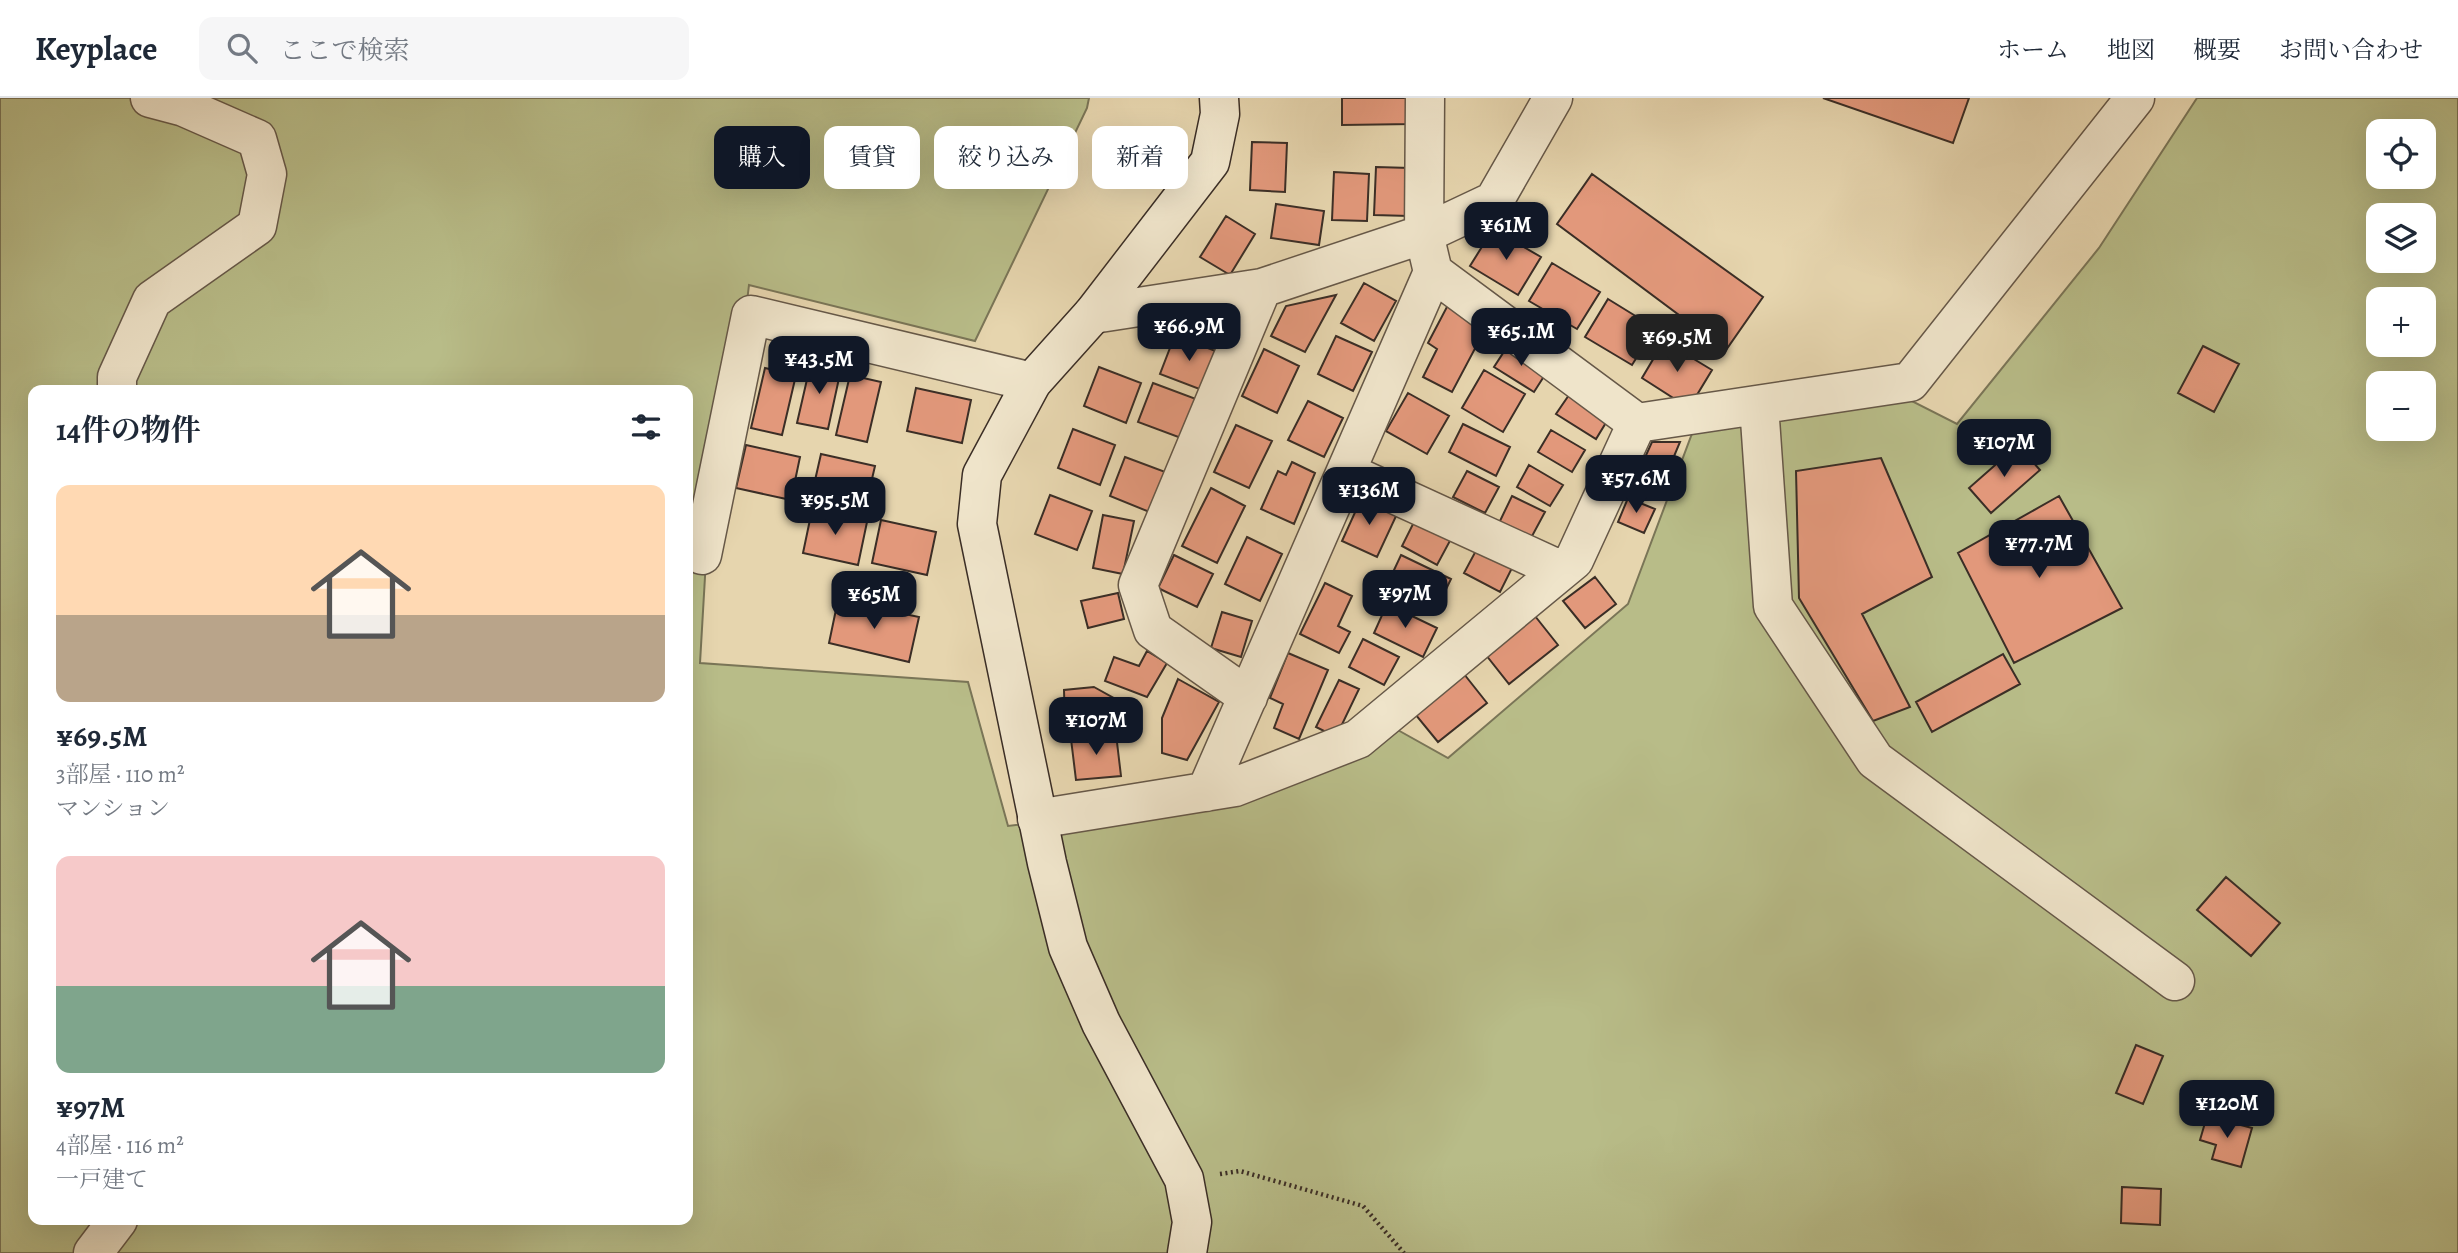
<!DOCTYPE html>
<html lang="ja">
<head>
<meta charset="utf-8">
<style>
	:root { --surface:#fff; --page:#f6f6f7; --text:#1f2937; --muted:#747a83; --line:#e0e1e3; --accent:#111827 }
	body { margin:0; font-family:Alegreya,"Noto Serif JP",serif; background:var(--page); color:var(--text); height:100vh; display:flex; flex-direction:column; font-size:26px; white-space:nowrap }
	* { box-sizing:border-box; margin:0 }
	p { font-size:23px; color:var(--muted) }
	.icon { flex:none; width:38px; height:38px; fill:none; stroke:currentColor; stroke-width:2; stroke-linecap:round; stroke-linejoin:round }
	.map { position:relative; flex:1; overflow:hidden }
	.sheet { position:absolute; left:28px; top:287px; width:665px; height:840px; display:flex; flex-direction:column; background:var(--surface); border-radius:14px; box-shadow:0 7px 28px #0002 }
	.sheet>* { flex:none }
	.banner { position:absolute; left:714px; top:28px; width:665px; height:63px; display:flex; gap:14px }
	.controls { position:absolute; left:2366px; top:21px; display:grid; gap:14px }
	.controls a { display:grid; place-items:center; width:70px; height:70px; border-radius:14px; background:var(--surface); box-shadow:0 7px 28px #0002; font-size:35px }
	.price { position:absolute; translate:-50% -60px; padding:0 16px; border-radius:14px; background:var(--accent); color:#fff; font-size:23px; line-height:46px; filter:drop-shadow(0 2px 4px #0008) }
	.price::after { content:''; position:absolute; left:50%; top:42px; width:21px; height:16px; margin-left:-10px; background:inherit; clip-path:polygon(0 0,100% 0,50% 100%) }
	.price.selected { background:#222; color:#fff }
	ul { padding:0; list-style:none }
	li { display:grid; align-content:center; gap:14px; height:371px; padding:0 28px }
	li span { display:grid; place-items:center; height:217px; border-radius:14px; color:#555 }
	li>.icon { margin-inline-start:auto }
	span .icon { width:126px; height:126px; fill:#fffc; stroke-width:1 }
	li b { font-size:30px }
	h2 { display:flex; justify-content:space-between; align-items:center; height:84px; padding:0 28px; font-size:30px }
	.pill { padding:0 24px; border-radius:14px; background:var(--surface); box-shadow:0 7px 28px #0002; font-size:24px; line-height:63px }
	.pill.selected { background:var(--accent); color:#fff }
	header { display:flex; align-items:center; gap:42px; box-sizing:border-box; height:98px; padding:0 35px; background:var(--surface); border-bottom:2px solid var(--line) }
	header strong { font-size:33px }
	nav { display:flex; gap:38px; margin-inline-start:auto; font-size:24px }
	.search { width:490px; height:63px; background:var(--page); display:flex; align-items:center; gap:18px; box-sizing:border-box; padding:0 24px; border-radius:14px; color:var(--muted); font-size:26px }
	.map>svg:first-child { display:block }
	.green { fill:#b8bc88; stroke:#7a7557; stroke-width:2; fill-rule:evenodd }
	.building { fill:#e2987b; stroke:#3b2e26; stroke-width:2 }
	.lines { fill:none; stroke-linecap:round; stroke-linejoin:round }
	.street-casing { stroke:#665848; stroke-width:41 }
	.secondary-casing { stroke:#3b2e26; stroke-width:41 }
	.path { stroke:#3b2e26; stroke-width:4.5; stroke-dasharray:2 3.5; stroke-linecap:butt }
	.street { stroke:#efe4ca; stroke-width:38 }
	.secondary { stroke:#efe4ca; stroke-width:38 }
</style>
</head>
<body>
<header>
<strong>Keyplace</strong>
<div class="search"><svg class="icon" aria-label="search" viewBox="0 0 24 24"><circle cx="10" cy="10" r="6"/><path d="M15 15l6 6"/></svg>ここで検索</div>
<nav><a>ホーム</a><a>地図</a><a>概要</a><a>お問い合わせ</a></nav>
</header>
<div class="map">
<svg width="2458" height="1155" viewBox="0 0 2458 1155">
	<rect width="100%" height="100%" fill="#e6d5ae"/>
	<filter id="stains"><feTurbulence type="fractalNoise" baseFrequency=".00286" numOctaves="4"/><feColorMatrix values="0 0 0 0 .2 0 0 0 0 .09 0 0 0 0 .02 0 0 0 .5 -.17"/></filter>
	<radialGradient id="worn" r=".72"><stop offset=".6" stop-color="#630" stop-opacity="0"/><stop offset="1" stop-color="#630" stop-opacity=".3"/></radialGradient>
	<path class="green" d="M0,0H1089L1087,10L975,243L749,187L737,285L708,427L700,565L968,584L1008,728L1232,701L1396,631L1448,660L1628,506L1696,325L1906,300L1957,326L2099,150L2197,0H2458V1155H0ZM2378,33H2424V79H2378ZM2378,117H2424V163H2378ZM2378,201H2424V247H2378ZM2378,285H2424V331H2378ZM33,292H688V1122H33Z"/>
	<path class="building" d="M1342,0H1413V26L1342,27Z
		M1823,0H1969L1953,45Z
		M1252,44L1287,45L1285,94L1250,92Z
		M1376,69L1410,70L1409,118L1374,117Z
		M1334,74L1369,76L1367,123L1332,122Z
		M1592,76L1763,199L1726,252L1557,126Z
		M1276,106L1324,113L1319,147L1271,140Z
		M1226,118L1255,136L1230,177L1200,159Z
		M1493,131L1541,159L1518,197L1470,168Z
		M1552,165L1600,194L1577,231L1529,203Z
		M1364,185L1396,203L1374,243L1341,225Z
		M1336,197L1305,254L1271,238L1286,208Z
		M1608,201L1655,230L1632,267L1585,239Z
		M1449,205L1488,226L1452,294L1423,279L1437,251L1428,245Z
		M1175,237L1218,254L1202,292L1160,276Z
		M1336,238L1372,254L1353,293L1318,276Z
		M1664,243L1712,272L1689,310L1642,280Z
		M1509,246L1548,272L1534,294L1494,269Z
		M2203,248L2239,266L2214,314L2178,295Z
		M1264,251L1299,268L1277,315L1242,298Z
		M811,264L841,271L828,331L797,325Z
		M1099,269L1141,285L1126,325L1084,308Z
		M765,270L796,277L782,337L751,330Z
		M1484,272L1525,296L1503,334L1462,310Z
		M850,277L881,284L867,344L836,337Z
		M1153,285L1196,301L1181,340L1138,324Z
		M916,290L971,302L962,345L907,333Z
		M1571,294L1610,318L1596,341L1556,316Z
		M1408,295L1449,318L1427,356L1386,333Z
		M1308,303L1343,320L1324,359L1288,342Z
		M1463,326L1510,349L1496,378L1449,354Z
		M1236,327L1272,343L1249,390L1214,374Z
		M1073,331L1115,347L1100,387L1058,370Z
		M1551,332L1585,352L1572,374L1538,354Z
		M1652,344H1680L1657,399L1632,388Z
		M746,347L800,359L791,402L736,390Z
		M2018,347L2040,372L1991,415L1969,390Z
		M821,356L875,368L865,411L811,400Z
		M1125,359L1168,375L1152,415L1110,398Z
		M1881,360L1932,479L1862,516L1910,609L1873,623L1799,500L1796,373Z
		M1292,364L1315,375L1294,426L1261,411L1278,373L1286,377Z
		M1529,367L1563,387L1550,408L1517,389Z
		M1467,373L1499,389L1485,415L1453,399Z
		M1211,390L1245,408L1217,465L1182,448Z
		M1050,397L1092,413L1077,452L1035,436Z
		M1512,398L1545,414L1531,440L1499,425Z
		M2059,398L2122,510L2014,565L1958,455Z
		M1362,399L1397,416L1377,459L1342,443Z
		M1628,400L1655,411L1644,435L1618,424Z
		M812,412L867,424L858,467L803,455Z
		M1103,417L1134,423L1123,476L1093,470Z
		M1416,420L1452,439L1437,467L1402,448Z
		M881,422L936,434L927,477L872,465Z
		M1247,439L1282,456L1260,503L1225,486Z
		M1479,447L1514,466L1500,494L1464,475Z
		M1174,457L1213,476L1197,509L1158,490Z
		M1401,457L1451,481L1437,510L1387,487Z
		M1595,479L1616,506L1585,530L1563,503Z
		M1325,485L1352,498L1338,528L1350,534L1339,555L1300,536Z
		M1118,495L1124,521L1088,530L1081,503Z
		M838,502L919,519L909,564L829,545Z
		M1387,506L1437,530L1423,559L1374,535Z
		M1222,514L1252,523L1241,559L1211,550Z
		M1535,518L1558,547L1509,586L1486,557Z
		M1363,541L1399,559L1384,587L1349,569Z
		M1147,553L1167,565L1147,599L1105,583L1114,559L1139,568Z
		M1288,555L1328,572L1299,641L1274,630L1283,606L1270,600Z
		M2003,556L2020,586L1932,634L1916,604Z
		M1464,576L1487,605L1438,644L1415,616Z
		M1178,581L1219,604L1187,662L1162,655V620Z
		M1339,582L1359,591L1336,639L1316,629Z
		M1094,589L1119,603L1123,626L1065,628L1064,592Z
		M1116,636L1121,678L1076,682L1071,641Z
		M2226,779L2280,825L2251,858L2197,812Z
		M2136,947L2163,958L2143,1006L2116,995Z
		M2207,1018L2252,1030L2241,1069L2212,1061L2216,1047L2200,1042Z
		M2122,1089L2161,1091L2160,1127L2121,1125Z"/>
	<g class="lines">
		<defs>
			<path id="street" d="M1433,174L1637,325
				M1093,216L1262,190L1424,136L1425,0
				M117,292V279L152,202L257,128L267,76L257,41L184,9L150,0
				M1759,307L1773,508L1875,662L2175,883
				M1346,374L1560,472
				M702,457L751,217L1032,284
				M1248,599L1153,532L1138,487L1262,190
				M1206,694L1433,174L1424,136L1494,103L1553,0
				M1037,721L1235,689L1358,641L1574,462L1637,325L1910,284L2135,0
				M93,1155L118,1122"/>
			<path id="secondary" d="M1187,1155L1192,1124L1184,1081L1101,925L1068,849L1047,765L977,426L982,377L1032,284L1093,216L1210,64L1220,16L1219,0"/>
		</defs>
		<use href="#street" class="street-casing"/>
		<use href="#secondary" class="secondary-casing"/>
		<path class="path" d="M1220,1076L1240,1073L1363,1108L1404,1155"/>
		<use href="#street" class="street"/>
		<use href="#secondary" class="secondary"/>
	</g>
	<rect width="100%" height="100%" filter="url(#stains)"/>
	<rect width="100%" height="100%" fill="url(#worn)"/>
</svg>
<div class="controls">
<a><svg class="icon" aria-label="locate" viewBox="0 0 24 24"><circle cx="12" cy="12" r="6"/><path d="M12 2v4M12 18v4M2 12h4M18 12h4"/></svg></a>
<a><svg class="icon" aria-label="layers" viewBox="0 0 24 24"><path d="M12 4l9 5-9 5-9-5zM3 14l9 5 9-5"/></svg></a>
<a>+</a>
<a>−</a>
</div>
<b class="price" style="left:1506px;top:164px">¥61M</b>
<b class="price" style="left:1189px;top:265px">¥66.9M</b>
<b class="price" style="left:1521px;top:270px">¥65.1M</b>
<b class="price selected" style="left:1677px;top:276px">¥69.5M</b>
<b class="price" style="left:819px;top:298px">¥43.5M</b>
<b class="price" style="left:2004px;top:381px">¥107M</b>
<b class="price" style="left:1636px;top:417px">¥57.6M</b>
<b class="price" style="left:1369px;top:429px">¥136M</b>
<b class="price" style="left:835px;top:439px">¥95.5M</b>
<b class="price" style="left:2039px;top:482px">¥77.7M</b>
<b class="price" style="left:1405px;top:532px">¥97M</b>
<b class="price" style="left:874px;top:533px">¥65M</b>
<b class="price" style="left:1096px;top:659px">¥107M</b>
<b class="price" style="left:2227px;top:1042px">¥120M</b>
<div class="banner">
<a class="pill selected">購入</a>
<a class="pill">賃貸</a>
<a class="pill">絞り込み</a>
<a class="pill">新着</a>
</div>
<section class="sheet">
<h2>14件の物件<svg class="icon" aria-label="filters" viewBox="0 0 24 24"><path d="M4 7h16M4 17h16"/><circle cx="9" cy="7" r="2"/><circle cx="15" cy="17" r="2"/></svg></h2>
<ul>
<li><span style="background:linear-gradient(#ffd9b3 60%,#b9a48a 0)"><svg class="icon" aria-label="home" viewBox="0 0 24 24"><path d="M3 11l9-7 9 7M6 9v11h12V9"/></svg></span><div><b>¥69.5M</b><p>3部屋 · 110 m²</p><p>マンション</p></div></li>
<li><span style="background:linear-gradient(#f6c9c9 60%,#7fa58c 0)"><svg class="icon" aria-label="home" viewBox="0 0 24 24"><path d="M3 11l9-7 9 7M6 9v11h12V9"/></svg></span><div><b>¥97M</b><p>4部屋 · 116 m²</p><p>一戸建て</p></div></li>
</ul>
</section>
</div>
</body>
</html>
